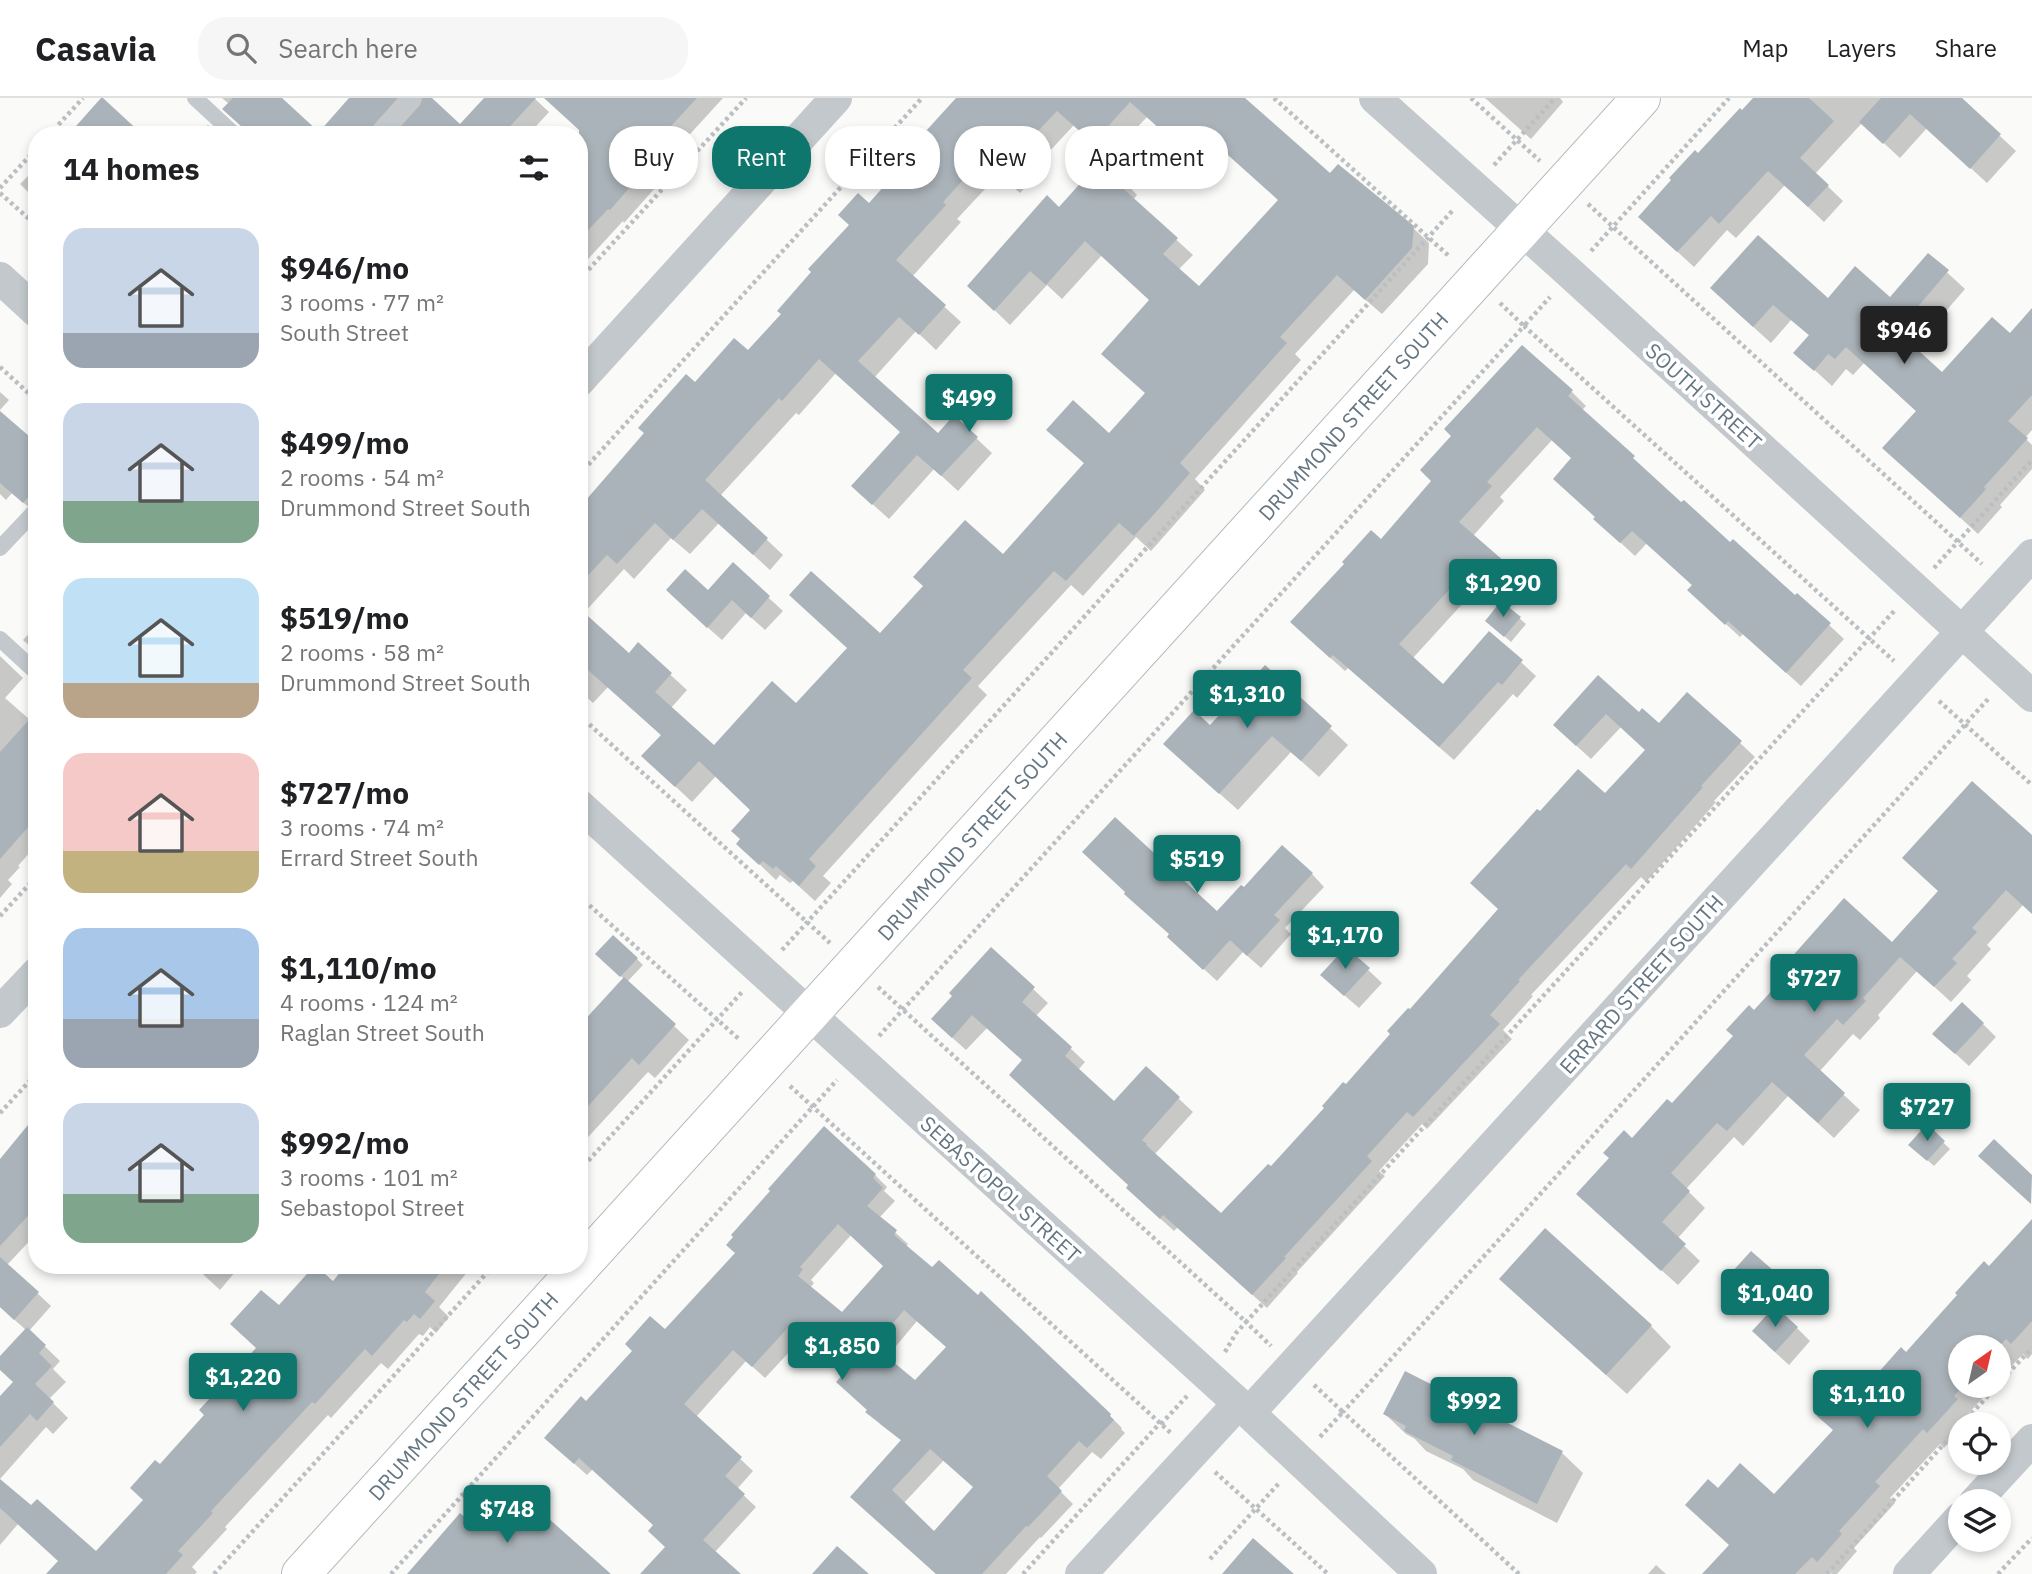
<!DOCTYPE html>
<html lang="en">
<head>
<meta charset="utf-8">
<style>
	:root { --surface:#fff; --page:#f6f6f6; --text:#202124; --muted:#757577; --line:#e0e0e0; --accent:#0f766e }
	body { margin:0; font-family:"IBM Plex Sans",sans-serif; background:var(--page); color:var(--text); height:100vh; display:flex; flex-direction:column; font-size:26px; white-space:nowrap }
	* { box-sizing:border-box; margin:0 }
	p { font-size:23px; color:var(--muted) }
	.icon { flex:none; width:38px; height:38px; fill:none; stroke:currentColor; stroke-width:2; stroke-linecap:round; stroke-linejoin:round }
	.map { position:relative; flex:1; overflow:hidden }
	.side { position:absolute; left:28px; top:28px; width:560px; height:1148px; display:flex; flex-direction:column; background:var(--surface); border-radius:28px; box-shadow:0 4px 10px #0003 }
	.side>* { flex:none }
	.banner { position:absolute; left:609px; top:28px; width:665px; height:63px; display:flex; gap:14px }
	.needle { width:46px; rotate:34deg }
	.buttons { position:absolute; left:1948px; top:1237px; display:grid; gap:14px }
	.buttons a { display:grid; place-items:center; width:63px; height:63px; border-radius:50%; background:var(--surface); box-shadow:0 4px 10px #0003; font-size:35px }
	.price { position:absolute; translate:-50% -60px; padding:0 16px; border-radius:7px; background:var(--accent); color:#fff; font-size:23px; line-height:46px; filter:drop-shadow(0 2px 4px #0008) }
	.price::after { content:''; position:absolute; left:50%; top:42px; width:21px; height:16px; margin-left:-10px; background:inherit; clip-path:polygon(0 0,100% 0,50% 100%) }
	.price.on { background:#222; color:#fff }
	ul { padding:0; list-style:none }
	li { display:flex; align-items:center; gap:21px; height:175px; padding:0 35px }
	li span { display:grid; place-items:center; flex:none; width:196px; height:140px; border-radius:21px; color:#555 }
	li>.icon { margin-inline-start:auto }
	span .icon { width:84px; height:84px; fill:#fffc; stroke-width:1 }
	li b { font-size:30px }
	h2 { display:flex; justify-content:space-between; align-items:center; height:84px; padding:0 35px; font-size:30px }
	.tag { padding:0 24px; border-radius:28px; background:var(--surface); box-shadow:0 4px 10px #0003; font-size:24px; line-height:63px }
	.tag.on { background:var(--accent); color:#fff }
	header { display:flex; align-items:center; gap:42px; box-sizing:border-box; height:98px; padding:0 35px; background:var(--surface); border-bottom:2px solid var(--line) }
	header strong { font-size:33px }
	nav { display:flex; gap:38px; margin-inline-start:auto; font-size:24px }
	.search { width:490px; height:63px; background:var(--page); display:flex; align-items:center; gap:18px; box-sizing:border-box; padding:0 24px; border-radius:28px; color:var(--muted); font-size:26px }
	.map>svg:first-child { display:block }
	.shadow { fill:#0003; fill-rule:evenodd }
	.building { fill:#aab3b9; fill-rule:evenodd }
	.lines { fill:none; stroke-linecap:round; stroke-linejoin:round }
	.secondary-casing { stroke:#b3babf; stroke-width:40 }
	.path { stroke:#bbbfc2; stroke-width:4.5; stroke-dasharray:3.5 3.5; stroke-linecap:butt }
	.lane { stroke:#c3c8cc; stroke-width:16 }
	.street { stroke:#c3c8cc; stroke-width:32 }
	.secondary { stroke:#fff; stroke-width:38 }
	.labels { text-anchor:middle; dominant-baseline:central; stroke-width:7; stroke-linejoin:round; paint-order:stroke }
	.street-label { font-size:21px; fill:#657683; stroke:#fff }
</style>
</head>
<body>
<header>
<strong>Casavia</strong>
<div class="search"><svg class="icon" aria-label="search" viewBox="0 0 24 24"><circle cx="10" cy="10" r="6"/><path d="M15 15l6 6"/></svg>Search here</div>
<nav><a>Map</a><a>Layers</a><a>Share</a></nav>
</header>
<div class="map">
<svg width="2032" height="1476" viewBox="0 0 2032 1476">
	<rect width="100%" height="100%" fill="#fafaf8"/>
	<path class="shadow" d="M222,0H279L319,36L351,0H429L460,28L486,0H534L549,14L528,37H246L229,6Z
		M594,0H723L671,57L678,64L624,125L623,123L579,171V46Z
		M974,0H1236L1331,77L1412,129L1429,145L1428,166L1382,216L1354,192L1295,256L1301,262L1195,381L1205,392L1151,453L1136,439L1083,498L1071,487L978,588L987,597L823,778L831,785L815,803L793,783L790,785L780,777L776,782L754,761L742,741L752,712L716,678L692,704L660,674L662,638L608,589L593,605L579,592V412L695,286L748,255L783,217L869,107ZM1147,19L1198,65L1216,46L1280,103L1199,191L1178,172L1193,157L1133,102L1137,97L1122,81L1060,111L985,203L1010,227L1047,187L1062,201L1102,157L1151,202L1146,296L1109,337L1064,347L1085,366L1003,458L880,537L796,608L714,649L671,610L687,592L638,547L629,557L583,516L624,471L634,481L671,440L690,456L719,425L770,472L783,457L720,398L796,315L799,317L836,275L902,335L870,404L889,421L934,371L958,393L992,355L976,340L938,338L874,280L916,233L936,252L961,224L912,179L961,124L957,121L999,76L1020,95L1039,75L1034,70L1074,27L1109,59Z
		M1485,0H1560L1563,4L1531,41Z
		M1755,0H1959L2016,53L1987,85L1927,30L1900,60L1862,25L1815,76L1843,103L1824,124L1785,87L1736,140L1727,132L1694,169L1656,134L1698,57Z
		M37,69V103L20,86Z
		M1928,157L1965,191L1913,251L1942,277L2010,237L2032,213V332L2025,340L2032,347V371L2000,407L2002,409L1978,436L1902,366L1917,314L1864,265L1853,277L1846,271L1832,288L1796,255L1810,238L1791,222L1771,245L1729,207L1890,201Z
		M1523,249L1572,294L1586,308L1582,312L1681,407L1795,500L1797,497L1844,541L1801,588L1743,536L1740,539L1704,506L1693,488L1647,445L1635,458L1610,435L1573,361L1552,342L1500,399L1504,403L1473,438L1533,492L1519,507L1486,480L1412,561L1443,588L1489,535L1536,578L1517,600L1513,596L1454,662L1348,570L1345,573L1306,538L1381,443L1433,383L1453,338Z
		M0,294L9,302L0,312Z
		M0,315L37,347V416L12,395L6,402L0,396Z
		M733,467L783,513L765,532L746,515L722,542L681,506L708,494Z
		M1519,520L1526,526L1511,544L1494,529Z
		M37,527V555L23,542Z
		M0,558L23,580L5,600L37,628V746L18,768L20,769L8,782L12,786L0,800Z
		M1265,569L1348,647L1319,679L1291,654L1238,712L1183,663L1210,629Z
		M1598,579L1639,616L1659,628L1688,596L1755,659L1714,703L1716,704L1646,784L1641,779L1531,897L1533,898L1503,932L1512,941L1427,1031L1422,1026L1379,1073L1385,1078L1297,1174L1298,1175L1267,1210L1178,1129L1174,1133L1142,1104L1130,1087L1024,963L987,930L966,952L947,935L991,852L1048,905L1036,918L1085,964L1078,972L1115,1005L1146,970L1193,1014L1155,1056L1221,1118L1271,1071L1346,989L1500,811L1540,716L1605,698L1647,652L1621,629L1591,661L1569,641Z
		M2032,740V815L2023,807L1987,847L1991,851L1967,878L1971,882L1951,904L1917,873L1878,917L1880,920L1860,942L1853,936L1819,974L1860,1012L1834,1040L1788,998L1743,1048L1734,1039L1686,1091L1705,1110L1677,1141L1700,1163L1678,1187L1594,1112L1632,1042L1672,1007L1754,915L1892,847Z
		M1312,776L1324,789L1285,830L1291,836L1261,870L1243,854L1217,883L1182,851L1217,815L1244,792Z
		M1346,851L1382,885L1359,910L1336,890Z
		M598,856L637,861L643,867L627,884L689,942L655,980L648,974L579,1049V930L624,881Z
		M1983,926L1996,939L1969,968L1948,949Z
		M37,1019V1135L7,1167L51,1208L29,1233L60,1263L53,1271L66,1284L49,1301L68,1320L53,1336L46,1329L0,1381V1301L15,1284L0,1270V1260L26,1232L0,1209V1064Z
		M1927,1029L1950,1051L1934,1068L1911,1047Z
		M875,1077L887,1089L884,1093L895,1103L879,1120L908,1146L906,1149L1110,1318L1122,1330L1121,1331L1125,1335L1101,1361L1092,1354L1058,1391L1073,1406L1041,1440L1040,1439L1006,1476H937L865,1411L902,1343L880,1326L849,1272L807,1235L765,1280L746,1263L696,1319L753,1373L737,1391L756,1409L715,1454L738,1476H642L667,1449L655,1427L593,1371L587,1377L559,1352L587,1305L665,1234ZM851,1137L885,1168L842,1216L810,1190L814,1185L811,1182ZM917,1223L947,1249L916,1285L886,1260ZM944,1362L975,1390L934,1435L903,1406Z
		M2032,1124V1256L2028,1261L2023,1256L1998,1282V1250H1960V1288H1993L1969,1315L1973,1318L1966,1326H1960V1333L1944,1350L1940,1346L1890,1400L1895,1405L1854,1450L1857,1453L1837,1476H1832L1829,1473L1826,1476H1705L1731,1447L1718,1392L1774,1399L1834,1333L1862,1295L1906,1256Z
		M189,1167H241L220,1192L193,1167L191,1169Z
		M348,1167H473L439,1209L449,1219L436,1235L430,1229L423,1238L419,1236L388,1271L381,1265L331,1320L328,1317L225,1429L227,1431L192,1469L197,1474L195,1476H49L60,1463L18,1426L0,1447V1384L31,1410L97,1455L145,1402L160,1369L207,1317L257,1251L279,1210L333,1185Z
		M1772,1174L1779,1180L1762,1199L1741,1180Z
		M1522,1201L1651,1228L1671,1249L1627,1296Z
		M1797,1230L1810,1243L1789,1267L1767,1247Z
		M1406,1275L1562,1355L1583,1375L1557,1425L1473,1382L1463,1371L1426,1353L1415,1341L1406,1336L1385,1316Z
		M1656,1467L1666,1476H1648Z"/>
	<path class="building" d="M101,0H103L143,37H68Z
		M233,0H282L319,34L349,0H398L371,30L369,37H245L242,29L222,11Z
		M422,0H432L460,26L484,0H536L502,37H393L420,7Z
		M544,0H697L658,42L665,49L610,112L608,111L579,142V32Z
		M956,0H1245L1330,75L1338,66L1414,128L1412,150L1365,202L1337,177L1280,239L1287,245L1180,365L1190,375L1156,414L1134,438L1119,425L1066,483L1054,473L963,572L972,580L809,761L816,768L799,788L776,768L773,771L763,763L759,767L736,746L740,741L731,733L750,712L699,663L675,689L641,658L661,637L579,564V510L629,555L638,544L672,575L655,594L714,647L772,583L796,605L847,550L789,497L811,473L880,535L923,488L913,479L965,422L1003,456L1084,365L1046,332L1073,302L1109,335L1145,295L1101,256L1149,202L1085,143L1046,187L1030,173L994,213L967,188L1047,97L1059,109L1102,61L1123,80L1118,86L1178,140L1163,156L1199,188L1278,102L1199,31L1182,51L1130,4L1093,45L1057,13L1019,53L1024,58L1003,81L982,61L943,104L946,107L896,162L946,207L919,237L899,219L858,263L938,335L954,317L978,339L941,378L917,357L872,407L851,388L900,334L819,261L782,303L779,300L705,382L768,440L753,457L702,411L673,442L655,425L617,466L607,457L579,487V410L644,335L638,330L686,276L695,284L734,240L748,252L781,216L777,213L811,174L808,171L849,127L838,117L858,95L869,105L919,49L915,45Z
		M1753,0H1809L1834,23L1800,60L1829,87L1808,109L1768,73L1719,126L1711,118L1677,154L1638,119L1671,82L1669,80L1695,52L1698,55L1740,10L1742,12Z
		M1881,0H1962L2001,36L1970,71L1910,16L1883,46L1859,24Z
		M208,27L219,37H199Z
		M1758,137L1828,200L1855,168L1890,199L1928,155L1949,172L1897,233L1942,274L1992,219L2010,235L2032,210V297L2008,323L2028,340L1984,389L1986,391L1960,420L1882,350L1916,313L1846,249L1835,261L1828,256L1814,273L1793,255L1809,237L1773,207L1753,229L1710,190Z
		M1522,247L1573,292L1568,298L1635,358L1633,360L1681,404L1684,402L1730,444L1733,441L1795,497L1797,495L1831,525L1786,575L1728,523L1725,527L1687,492L1692,487L1632,433L1620,445L1593,421L1595,419L1553,381L1571,360L1537,329L1487,384L1492,388L1459,424L1520,477L1504,495L1471,468L1399,546L1443,586L1489,533L1523,562L1502,587L1498,584L1439,649L1333,557L1330,560L1290,524L1344,466L1342,464L1371,432L1381,441L1431,383L1420,372L1451,338L1444,331Z
		M0,313L37,345V389L23,405L0,385Z
		M733,464L770,498L751,520L732,502L707,530L666,492L685,471L708,492Z
		M1501,503L1521,519L1504,539L1485,523Z
		M1265,567L1332,628L1301,663L1272,638L1219,696L1163,646L1194,612L1210,627Z
		M1598,577L1639,614L1642,610L1659,625L1687,594L1742,643L1701,688L1703,689L1631,771L1626,766L1518,882L1520,883L1490,917L1500,926L1413,1019L1407,1014L1367,1058L1372,1063L1284,1159L1286,1160L1252,1197L1163,1117L1160,1121L1126,1090L1128,1087L1009,977L1022,962L972,917L952,940L931,921L952,898L949,895L991,849L1035,889L1022,904L1072,949L1065,958L1114,1003L1146,968L1180,999L1142,1042L1147,1046L1146,1047L1221,1115L1268,1066L1271,1068L1324,1010L1322,1008L1343,984L1346,986L1390,936L1387,933L1408,910L1410,911L1498,811L1470,785L1537,711L1540,713L1578,671L1605,695L1645,652L1606,616L1576,648L1553,627Z
		M37,613V719L0,761V654Z
		M1972,683L2032,737V816L2006,792L1972,830L1977,834L1952,861L1957,865L1934,889L1900,859L1863,900L1866,903L1843,927L1837,921L1804,957L1845,995L1818,1025L1772,984L1727,1033L1717,1025L1671,1075L1690,1093L1662,1124L1686,1146L1661,1173L1576,1096L1609,1060L1603,1055L1624,1032L1632,1040L1667,1001L1672,1005L1733,938L1726,932L1749,907L1754,912L1787,876L1781,871L1844,800L1892,844L1938,793L1902,760Z
		M1115,719L1217,813L1241,787L1244,789L1282,747L1313,775L1274,817L1280,822L1247,858L1230,842L1203,872L1167,839L1169,836L1124,796L1125,794L1082,754Z
		M613,837L638,860L620,879L595,856Z
		M1346,849L1370,870L1344,898L1320,877Z
		M624,879L676,926L639,967L632,960L579,1018V928Z
		M1962,904L1984,925L1955,956L1932,936Z
		M37,1016V1108L0,1148V1061Z
		M1927,1026L1945,1043L1927,1063L1908,1047Z
		M824,1028L876,1076L873,1080L883,1090L867,1108L897,1132L894,1137L932,1169L939,1162L978,1197L981,1193L1111,1316L1110,1318L1114,1322L1087,1350L1079,1343L1047,1378L1062,1393L1028,1429L1026,1428L982,1476H936L850,1399L901,1342L865,1314L867,1312L836,1284L848,1271L794,1223L752,1269L733,1252L684,1306L742,1359L725,1378L745,1396L703,1442L741,1476H640L665,1449L648,1433L653,1427L579,1360L574,1366L544,1340L581,1298L586,1303L632,1253L625,1246L650,1218L665,1231L735,1155L726,1147L733,1139L731,1137L770,1093L768,1091ZM838,1126L883,1168L842,1214L798,1178L803,1171L800,1169ZM904,1212L946,1249L915,1282L874,1248ZM930,1351L973,1389L934,1433L892,1392Z
		M1994,1041L2032,1077L2031,1106L1978,1058Z
		M2032,1121V1223L2011,1246L2006,1241L1998,1250H1960V1288H1963L1954,1298L1958,1301L1927,1335L1923,1331L1875,1384L1880,1388L1839,1433L1842,1436L1817,1464L1812,1459L1795,1476H1702L1729,1447L1685,1407L1708,1381L1718,1390L1740,1365L1774,1396L1833,1332L1817,1318L1850,1282L1862,1293L1901,1249L1906,1254L1957,1197L1955,1195L1984,1163L1989,1168Z
		M1545,1130L1652,1227L1606,1277L1499,1181Z
		M1751,1153L1774,1173L1755,1194L1732,1174Z
		M0,1159L39,1194L14,1222L0,1209Z
		M315,1167L333,1183L346,1167H446L425,1194L435,1203L420,1221L414,1216L407,1224L404,1222L372,1258L365,1251L315,1306L312,1304L211,1413L213,1415L178,1453L183,1457L166,1476H46L58,1463L0,1410V1381L31,1407L37,1401L96,1453L143,1402L130,1390L155,1362L160,1366L204,1317L199,1312L256,1250L230,1226L261,1192L279,1207Z
		M1775,1208L1798,1229L1775,1254L1752,1233Z
		M27,1229L46,1247L39,1255L52,1268L35,1286L54,1304L37,1323L30,1316L0,1349V1298L13,1284L0,1272V1258Z
		M1405,1273L1563,1353L1537,1406L1451,1362L1453,1358L1404,1333L1406,1328L1383,1316Z
		M511,1387L611,1476H407L460,1415L474,1427Z
		M1253,1440L1294,1476H1222Z
		M837,1448L869,1476H812Z"/>
	<g class="lines">
		<defs>
			<path id="secondary" d="M301,1476L1641,0"/>
		</defs>
		<use href="#secondary" class="secondary-casing"/>
		<path class="path" d="M1274,0L1450,159
			M1471,0L1540,63
			M49,37L83,0
			M1494,67L1555,0
			M0,90L37,50
			M0,95L37,128
			M1588,106L1982,466
			M1591,153L1729,0
			M579,182L746,0
			M1500,205L1524,228L1550,199
			M0,269L37,303
			M579,377L922,0
			M1934,470L2032,362
			M1939,603L2032,687
			M579,617L830,845
			M579,798L740,942
			M0,818L37,778
			M782,852L1453,112
			M878,889L1246,1224L1895,512
			M879,938L1524,228L1894,563
			M790,988L1172,1336
			M0,1015L37,975
			M579,1073L742,894
			M1225,1254L1236,1235L1246,1224L1271,1248
			M1998,1286L2032,1250
			M1314,1287L1343,1314L1319,1340
			M1161,1326L1187,1298
			M1962,1326L1997,1288
			M1215,1374L1328,1476
			M1210,1461L1280,1384
			M214,1476L494,1167
			M391,1476L837,982
			M1023,1476L1160,1325
			M1519,1476L1343,1314L1989,600
			M1827,1476L1960,1328
			M1998,1476L2032,1440"/>
		<path class="lane" d="M195,0L235,37
			M379,37L412,0
			M0,450L37,411
			M0,541L37,575"/>
		<path class="street" d="M1375,0L1571,176L2032,598
			M0,180L37,214
			M579,283L836,0
			M579,707L1249,1315L1421,1476
			M0,914L37,875
			M1249,1315L2032,457
			M1975,1404L2032,1342
			M1081,1476L1238,1306
			M1909,1476L1960,1420"/>
		<use href="#secondary" class="secondary"/>
	</g>
	<g class="labels">
		<g class="street-label">
			<text transform="translate(1704 298) rotate(42)">SOUTH STREET</text>
			<text transform="translate(1353 318) rotate(-48)">DRUMMOND STREET SOUTH</text>
			<text transform="translate(972 738) rotate(-48)">DRUMMOND STREET SOUTH</text>
			<text transform="translate(1641 886) rotate(-48)">ERRARD STREET SOUTH</text>
			<text transform="translate(1001 1091) rotate(42)">SEBASTOPOL STREET</text>
			<text transform="translate(463 1298) rotate(-48)">DRUMMOND STREET SOUTH</text>
		</g>
	</g>
</svg>
<div class="buttons">
<a><svg class="needle" viewBox="-14 -14 28 28"><path d="M0-13l5 13h-10z" fill="#e53935"/><path d="M0 13l5-13h-10z" fill="#757577"/></svg></a>
<a><svg class="icon" aria-label="locate" viewBox="0 0 24 24"><circle cx="12" cy="12" r="6"/><path d="M12 2v4M12 18v4M2 12h4M18 12h4"/></svg></a>
<a><svg class="icon" aria-label="layers" viewBox="0 0 24 24"><path d="M12 4l9 5-9 5-9-5zM3 14l9 5 9-5"/></svg></a>
</div>
<b class="price on" style="left:1904px;top:268px">$946</b>
<b class="price" style="left:969px;top:336px">$499</b>
<b class="price" style="left:1503px;top:521px">$1,290</b>
<b class="price" style="left:1247px;top:632px">$1,310</b>
<b class="price" style="left:1197px;top:797px">$519</b>
<b class="price" style="left:1345px;top:873px">$1,170</b>
<b class="price" style="left:1814px;top:916px">$727</b>
<b class="price" style="left:1927px;top:1045px">$727</b>
<b class="price" style="left:1775px;top:1231px">$1,040</b>
<b class="price" style="left:842px;top:1284px">$1,850</b>
<b class="price" style="left:243px;top:1315px">$1,220</b>
<b class="price" style="left:1867px;top:1332px">$1,110</b>
<b class="price" style="left:1474px;top:1339px">$992</b>
<b class="price" style="left:507px;top:1447px">$748</b>
<div class="banner">
<a class="tag">Buy</a>
<a class="tag on">Rent</a>
<a class="tag">Filters</a>
<a class="tag">New</a>
<a class="tag">Apartment</a>
</div>
<section class="side">
<h2>14 homes<svg class="icon" aria-label="filters" viewBox="0 0 24 24"><path d="M4 7h16M4 17h16"/><circle cx="9" cy="7" r="2"/><circle cx="15" cy="17" r="2"/></svg></h2>
<ul>
<li><span style="background:linear-gradient(#c9d6e8 75%,#9aa5b1 0)"><svg class="icon" aria-label="home" viewBox="0 0 24 24"><path d="M3 11l9-7 9 7M6 9v11h12V9"/></svg></span><div><b>$946/mo</b><p>3 rooms · 77 m²</p><p>South Street</p></div></li>
<li><span style="background:linear-gradient(#c9d6e8 70%,#7fa58c 0)"><svg class="icon" aria-label="home" viewBox="0 0 24 24"><path d="M3 11l9-7 9 7M6 9v11h12V9"/></svg></span><div><b>$499/mo</b><p>2 rooms · 54 m²</p><p>Drummond Street South</p></div></li>
<li><span style="background:linear-gradient(#bfe0f5 75%,#b9a48a 0)"><svg class="icon" aria-label="home" viewBox="0 0 24 24"><path d="M3 11l9-7 9 7M6 9v11h12V9"/></svg></span><div><b>$519/mo</b><p>2 rooms · 58 m²</p><p>Drummond Street South</p></div></li>
<li><span style="background:linear-gradient(#f6c9c9 70%,#c2b280 0)"><svg class="icon" aria-label="home" viewBox="0 0 24 24"><path d="M3 11l9-7 9 7M6 9v11h12V9"/></svg></span><div><b>$727/mo</b><p>3 rooms · 74 m²</p><p>Errard Street South</p></div></li>
<li><span style="background:linear-gradient(#a9c7e8 65%,#9aa5b1 0)"><svg class="icon" aria-label="home" viewBox="0 0 24 24"><path d="M3 11l9-7 9 7M6 9v11h12V9"/></svg></span><div><b>$1,110/mo</b><p>4 rooms · 124 m²</p><p>Raglan Street South</p></div></li>
<li><span style="background:linear-gradient(#c9d6e8 65%,#7fa58c 0)"><svg class="icon" aria-label="home" viewBox="0 0 24 24"><path d="M3 11l9-7 9 7M6 9v11h12V9"/></svg></span><div><b>$992/mo</b><p>3 rooms · 101 m²</p><p>Sebastopol Street</p></div></li>
</ul>
</section>
</div>
</body>
</html>
